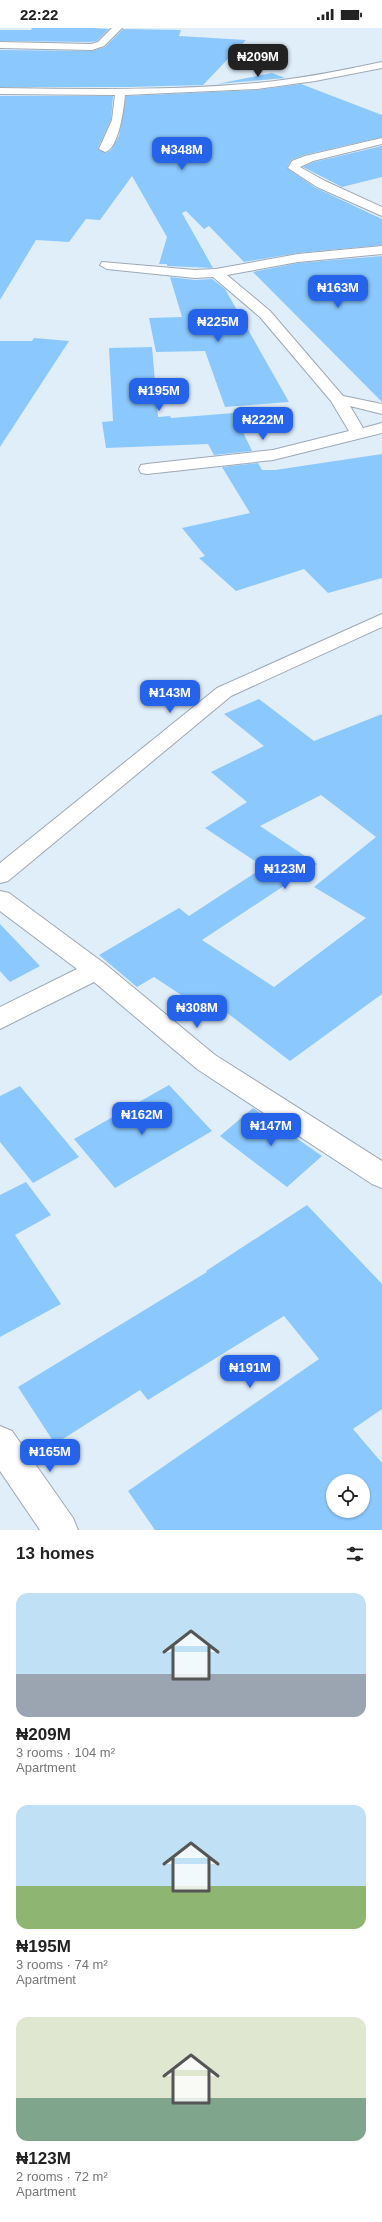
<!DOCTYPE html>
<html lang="en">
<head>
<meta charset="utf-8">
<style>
	:root { --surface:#fff; --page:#f2f2f2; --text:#222; --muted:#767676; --accent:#2563eb }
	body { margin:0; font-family:Arial,sans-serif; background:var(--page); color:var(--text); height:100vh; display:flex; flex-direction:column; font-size:15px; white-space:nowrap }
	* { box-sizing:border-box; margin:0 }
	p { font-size:13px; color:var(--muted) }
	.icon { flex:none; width:22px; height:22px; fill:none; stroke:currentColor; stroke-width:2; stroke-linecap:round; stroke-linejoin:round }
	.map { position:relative; height:1502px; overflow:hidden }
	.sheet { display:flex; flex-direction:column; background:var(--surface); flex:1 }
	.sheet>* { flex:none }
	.fabs { position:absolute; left:326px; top:1446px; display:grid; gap:8px }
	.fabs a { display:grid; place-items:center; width:44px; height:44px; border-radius:50%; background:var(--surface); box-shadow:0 1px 3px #0004; font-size:20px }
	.price { position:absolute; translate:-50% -34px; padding:0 9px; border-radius:8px; background:var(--accent); color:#fff; font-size:13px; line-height:26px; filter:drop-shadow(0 1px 2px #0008) }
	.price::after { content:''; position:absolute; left:50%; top:24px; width:12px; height:9px; margin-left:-6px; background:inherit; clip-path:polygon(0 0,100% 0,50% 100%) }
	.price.active { background:#222; color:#fff }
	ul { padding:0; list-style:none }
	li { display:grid; align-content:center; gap:8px; height:212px; padding:0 16px }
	li span { display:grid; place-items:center; height:124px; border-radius:12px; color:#555 }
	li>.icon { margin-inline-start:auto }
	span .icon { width:72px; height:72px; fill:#fffc; stroke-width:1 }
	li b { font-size:17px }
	h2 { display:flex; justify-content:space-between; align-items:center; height:48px; padding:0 16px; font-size:17px }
	.status { display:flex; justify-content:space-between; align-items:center; height:28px; padding:0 20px; background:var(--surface); direction:ltr }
	.status svg { height:11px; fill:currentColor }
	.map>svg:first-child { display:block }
	.building { fill:#8bc8fd; fill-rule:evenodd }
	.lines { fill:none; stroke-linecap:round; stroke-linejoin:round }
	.street-casing { stroke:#9da9b5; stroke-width:2 }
	.street { fill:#fff; fill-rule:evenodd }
</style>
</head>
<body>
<div class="status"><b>22:22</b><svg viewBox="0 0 49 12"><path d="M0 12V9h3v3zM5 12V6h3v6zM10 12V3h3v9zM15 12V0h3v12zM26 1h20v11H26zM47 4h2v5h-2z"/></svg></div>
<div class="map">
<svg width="382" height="1502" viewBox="0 0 382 1502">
	<rect width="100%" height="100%" fill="#e0eefa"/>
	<path class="building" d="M32,0H92L109,1L97,13L91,14L0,13V2H31Z
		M123,1L181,2L179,8L246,12L203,57L129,59H0V22L92,23L105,19Z
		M272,45L285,50L217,56Z
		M301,56L382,87V109L304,127L291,132L287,140L316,160L382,191V217L298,225L244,234L209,198L204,201L186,183L182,185L213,240L167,238V236H159L167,209L132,148L100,192L86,191L69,214L36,212L0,272V68H113L111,92L98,120L106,125L111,122L119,108L126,68L257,62Z
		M382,118V149L342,159L303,139L314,134Z
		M382,228V374L253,244L298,235Z
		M170,249L195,252L212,251L225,261L289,374L225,379L205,323L156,324L149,290L182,289Z
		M34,310L69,313L0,419V313H32Z
		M152,319L158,389L170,388L171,390L234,385L252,423L214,427L208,416L106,420L102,394L113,393L109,320Z
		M382,426V550L328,565L304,541L236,563L199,530L205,528L182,500L250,485L222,439L258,435L262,442H275Z
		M259,671L314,713L382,686V966L290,1033L222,981L213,988L154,949L137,959L99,927L179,880L189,888L264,839L205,800L247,774L211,744L264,718L224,686ZM321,767L376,809L314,859L366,890L274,959L202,912L317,836L260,798Z
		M0,896L40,938L10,954L0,943Z
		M169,1057L212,1103L115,1160L74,1111Z
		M20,1058L79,1129L33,1155L0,1114V1068Z
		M253,1080L322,1128L287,1159L220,1108Z
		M26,1154L51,1187L15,1207L61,1276L0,1309V1167Z
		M307,1177L382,1256V1381L353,1401L382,1435V1502H155L128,1463L319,1331L284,1288L148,1372L140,1362L55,1416L18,1359L207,1244L206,1243ZM333,1453H363V1483H333Z"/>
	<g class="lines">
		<defs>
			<path id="street" d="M112,0H122L104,18L92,22L0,20V14L91,16L98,14Z
				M382,34V40L315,53L257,61L125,67C124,79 119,121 105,124L99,121L112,92L115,67L0,66V60C86,61 172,63 257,55C299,51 340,43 382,34Z
				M382,110V116L313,133L300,139L325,153L382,179V188L317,159L288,140L292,133L305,128Z
				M382,218V226L298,234L227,247L270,283L343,368L382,376V386L350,378L363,400L382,395V405L273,432L147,446L141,445L139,441L141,437L147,436L273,422L349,403L331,373L260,289L213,249L195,250L107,241L100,237L102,234L195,242L216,241L298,226Z
				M382,586V599L231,668L8,853L0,855V835L217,660Z
				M0,863L9,865L105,936L215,1027L382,1133V1160L372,1156L197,1041L94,954L0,1001V979L77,941L0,883Z
				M0,1398L12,1403L73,1490L78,1502H40L0,1443Z"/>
		</defs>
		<use href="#street" class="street-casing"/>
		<use href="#street" class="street"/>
	</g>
</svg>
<div class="fabs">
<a><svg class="icon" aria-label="locate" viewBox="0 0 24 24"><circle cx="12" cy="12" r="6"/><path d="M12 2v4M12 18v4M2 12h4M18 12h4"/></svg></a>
</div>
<b class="price active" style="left:258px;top:50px">₦209M</b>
<b class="price" style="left:182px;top:143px">₦348M</b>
<b class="price" style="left:338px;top:281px">₦163M</b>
<b class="price" style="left:218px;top:315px">₦225M</b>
<b class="price" style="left:159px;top:384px">₦195M</b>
<b class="price" style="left:263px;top:413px">₦222M</b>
<b class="price" style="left:170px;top:686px">₦143M</b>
<b class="price" style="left:285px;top:862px">₦123M</b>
<b class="price" style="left:197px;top:1001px">₦308M</b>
<b class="price" style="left:142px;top:1108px">₦162M</b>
<b class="price" style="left:271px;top:1119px">₦147M</b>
<b class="price" style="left:250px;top:1361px">₦191M</b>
<b class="price" style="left:50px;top:1445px">₦165M</b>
</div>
<section class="sheet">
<h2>13 homes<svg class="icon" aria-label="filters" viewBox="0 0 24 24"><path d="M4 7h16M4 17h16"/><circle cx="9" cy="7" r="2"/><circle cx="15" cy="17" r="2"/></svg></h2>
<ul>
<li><span style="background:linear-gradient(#bfe0f5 65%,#9aa5b1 0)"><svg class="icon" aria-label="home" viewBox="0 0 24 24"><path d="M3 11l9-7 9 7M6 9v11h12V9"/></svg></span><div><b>₦209M</b><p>3 rooms · 104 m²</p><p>Apartment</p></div></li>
<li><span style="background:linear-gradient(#bfe0f5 65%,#8fb573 0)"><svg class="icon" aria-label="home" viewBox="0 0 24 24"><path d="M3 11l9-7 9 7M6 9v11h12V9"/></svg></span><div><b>₦195M</b><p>3 rooms · 74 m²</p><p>Apartment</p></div></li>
<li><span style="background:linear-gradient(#dfe7d0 65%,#7fa58c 0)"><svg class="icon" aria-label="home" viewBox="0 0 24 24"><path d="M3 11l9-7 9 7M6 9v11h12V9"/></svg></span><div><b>₦123M</b><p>2 rooms · 72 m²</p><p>Apartment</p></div></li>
</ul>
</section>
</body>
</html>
